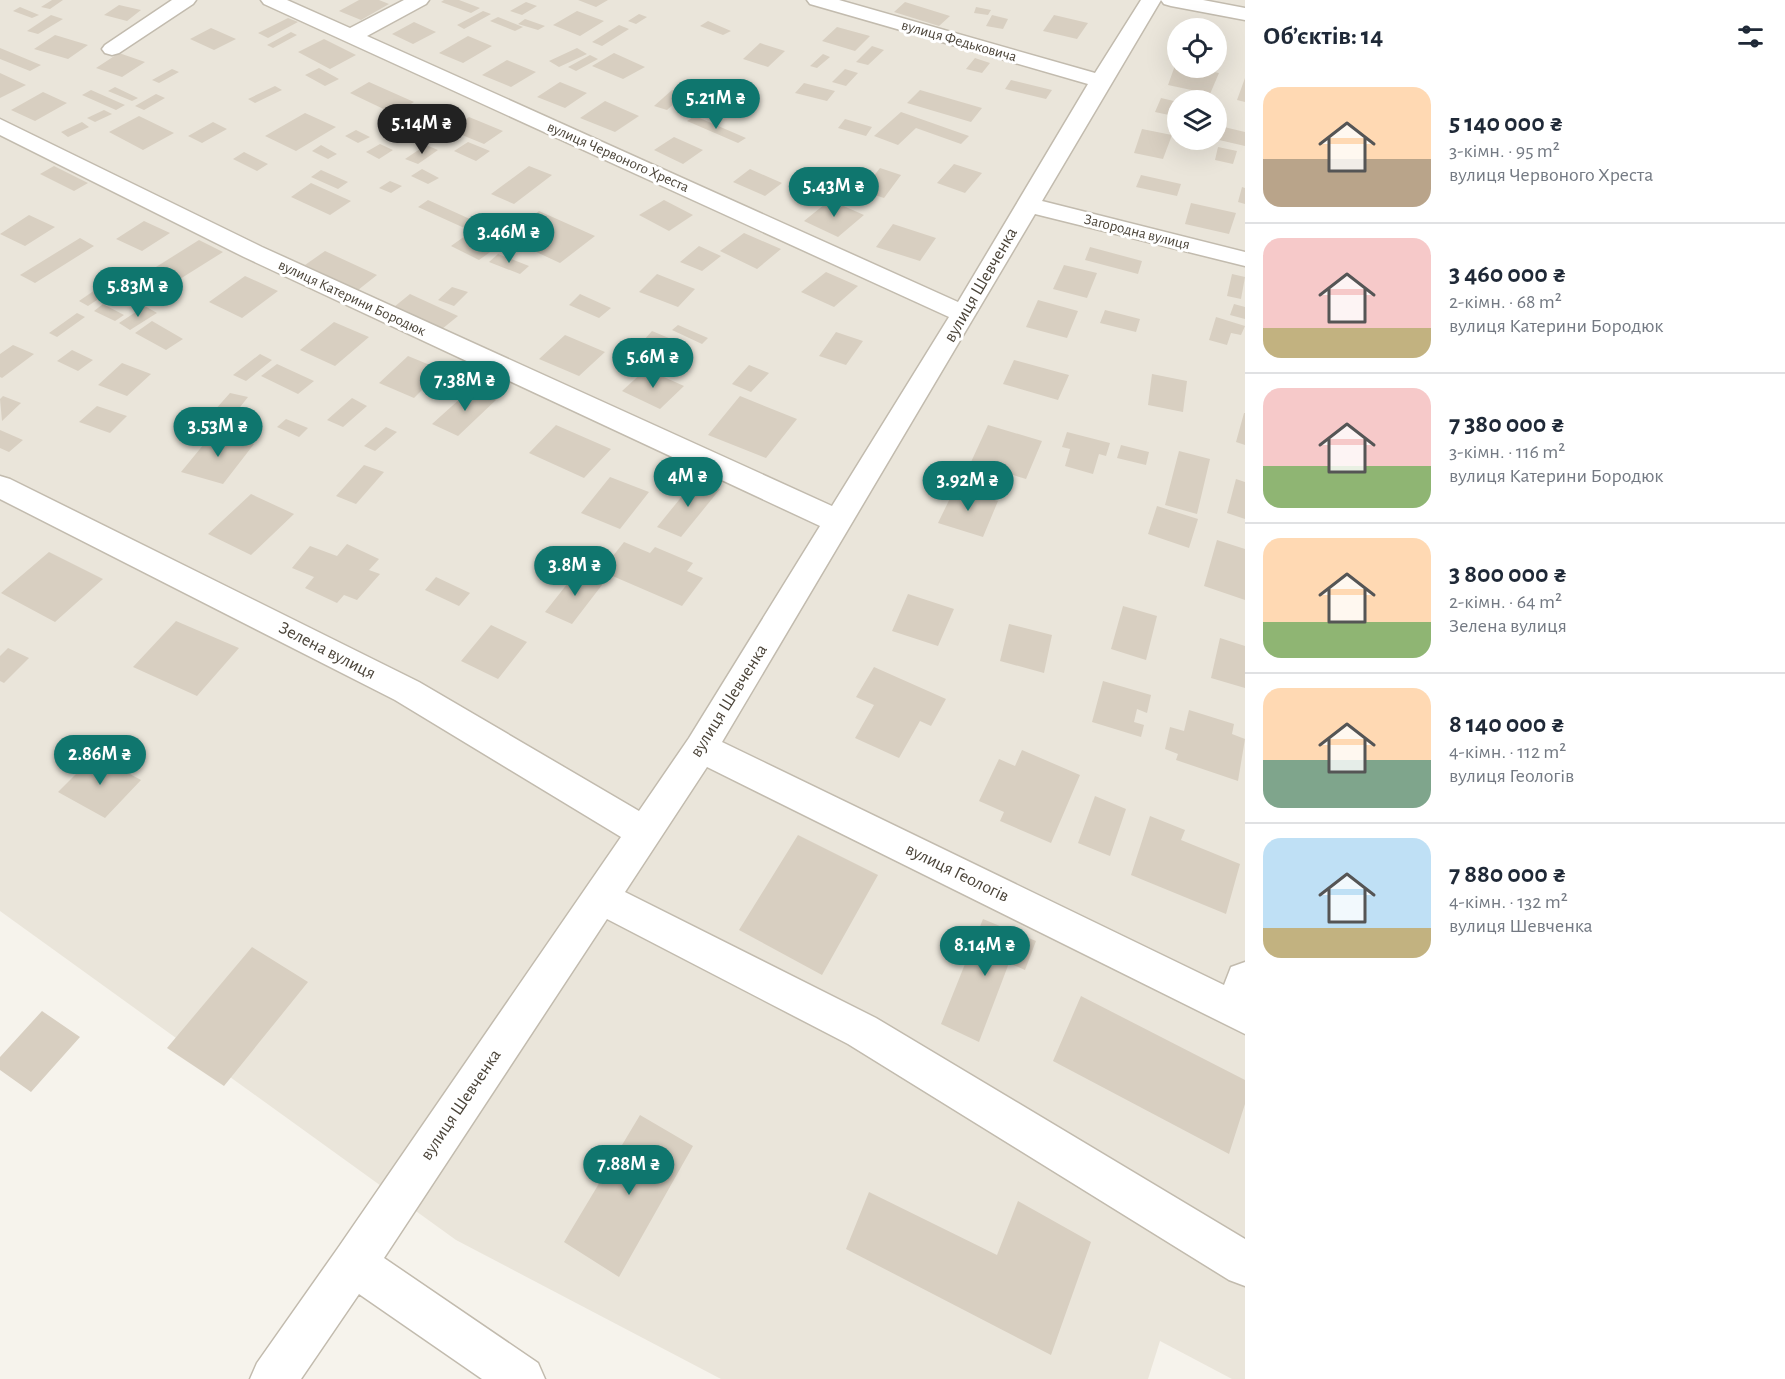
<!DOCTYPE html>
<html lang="uk">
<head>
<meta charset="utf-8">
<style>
	:root { --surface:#fff; --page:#f2f2f3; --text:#1f2937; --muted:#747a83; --line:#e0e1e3; --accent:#0f766e }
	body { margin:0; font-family:"Alegreya Sans",sans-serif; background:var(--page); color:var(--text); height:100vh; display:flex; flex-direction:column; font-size:22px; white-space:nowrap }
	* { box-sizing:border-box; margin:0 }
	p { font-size:20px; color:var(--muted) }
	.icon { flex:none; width:33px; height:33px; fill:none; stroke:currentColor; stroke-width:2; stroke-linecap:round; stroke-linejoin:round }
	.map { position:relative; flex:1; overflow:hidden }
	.details { display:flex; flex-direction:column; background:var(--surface); width:540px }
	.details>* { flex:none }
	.fabs { position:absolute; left:1167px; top:18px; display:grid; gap:12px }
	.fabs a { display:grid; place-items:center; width:60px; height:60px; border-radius:50%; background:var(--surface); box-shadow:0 6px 24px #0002; font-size:30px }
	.price { position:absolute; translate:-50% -51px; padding:0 14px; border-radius:21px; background:var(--accent); color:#fff; font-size:20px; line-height:39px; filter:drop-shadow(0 2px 3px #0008) }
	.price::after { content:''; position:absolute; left:50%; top:36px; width:18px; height:14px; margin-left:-9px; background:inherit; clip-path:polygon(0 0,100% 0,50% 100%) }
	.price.active { background:#222; color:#fff }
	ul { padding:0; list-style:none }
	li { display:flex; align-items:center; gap:18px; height:150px; padding:0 18px }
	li+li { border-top:2px solid var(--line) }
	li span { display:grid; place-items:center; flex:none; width:168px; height:120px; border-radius:18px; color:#555 }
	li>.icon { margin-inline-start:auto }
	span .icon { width:72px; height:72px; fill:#fffc; stroke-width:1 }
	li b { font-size:26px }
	h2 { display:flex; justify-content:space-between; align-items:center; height:72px; padding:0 18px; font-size:26px }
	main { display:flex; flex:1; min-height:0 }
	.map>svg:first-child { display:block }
	.residential { fill:#eae5da; fill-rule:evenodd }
	.building { fill:#d8cfc1 }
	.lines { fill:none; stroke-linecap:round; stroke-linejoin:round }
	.minor-casing { stroke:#c2bbae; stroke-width:3 }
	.minor { fill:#fff; fill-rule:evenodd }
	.labels { text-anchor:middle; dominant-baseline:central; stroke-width:6; stroke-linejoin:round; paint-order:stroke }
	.far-street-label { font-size:15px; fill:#4b4439; stroke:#fff }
	.street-label { font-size:18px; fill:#4b4439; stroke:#fff }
</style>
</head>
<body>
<main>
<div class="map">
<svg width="1245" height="1379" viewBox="0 0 1245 1379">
	<rect width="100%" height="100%" fill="#f6f3ec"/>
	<path class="residential" d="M0,0H1245V1379H1232L1160,1341L1148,1379H721L456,1240L0,911ZM1178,28H1216V68H1178ZM1178,100H1216V140H1178Z"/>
	<path class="building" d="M52,0H63L50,9L41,7Z
		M359,0H379L389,4L361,20L339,11Z
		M444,0H459L480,8L471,13L441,2Z
		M578,0H608L596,7Z
		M526,2L537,6L522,15L510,11Z
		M905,2L950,16L939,26L894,12Z
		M119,5L141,10L127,21L104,15Z
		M20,7L39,15L32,18L13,11Z
		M976,7L991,10L988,15L974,13Z
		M483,11L491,14L464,29L457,25Z
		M577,11L604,21L580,36L553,25Z
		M639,14L647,17L636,24L628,21Z
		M51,15L63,19L38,34L27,31Z
		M992,15L1008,19L1003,29L986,26Z
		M1054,15L1088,23L1077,39L1043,31Z
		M498,17L523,27L515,31L490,21Z
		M288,18L298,22L268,38L258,33Z
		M525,19L545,26L538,30L518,24Z
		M708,21L731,31L723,35L700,26Z
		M414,22L436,32L413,44L392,34Z
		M619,25L629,29L602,46L592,42Z
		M837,27L870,36L855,51L822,41Z
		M211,28L236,39L214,50L190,39Z
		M291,32L297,35L273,48L267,45Z
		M55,35L88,45L68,59L34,49Z
		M468,36L492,46L463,63L439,53Z
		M324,39L356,55L330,69L298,52Z
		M760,43L785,51L768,67L743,59Z
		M872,46L884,50L868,65L856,62Z
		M0,48L41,65L30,71L0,59Z
		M577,48L587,54L559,67L549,61Z
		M119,53L145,62L122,77L96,68Z
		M614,53L645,67L623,79L592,66Z
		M823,54L830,57L817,68L810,66Z
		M590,55L598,59L576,71L568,67Z
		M975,58L990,63L982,73L966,69Z
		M507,60L536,72L511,87L482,75Z
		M1177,60L1178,68H1194L1219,73L1210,94L1168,85Z
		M319,68L339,79L325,86L305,75Z
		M172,69L179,72L159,83L152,80Z
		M845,69L858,73L846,86L832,82Z
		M0,73L26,85L0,98Z
		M1245,78V102L1237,100Z
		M1011,80L1052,90L1046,99L1005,89Z
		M369,82L414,102L394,114L350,93Z
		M560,82L587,93L565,108L537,97Z
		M804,83L835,91L827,101L795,93Z
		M275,86L282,90L255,103L248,99Z
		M115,87L138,98L132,101L108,91Z
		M91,90L125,105L116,110L82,95Z
		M672,90L685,94L667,110L654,106Z
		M920,90L982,108L971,122L907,103Z
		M43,92L67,103L35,121L11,110Z
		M156,94L165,98L144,110L135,106Z
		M1161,98L1178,102V117L1155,112Z
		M605,101L639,116L615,132L580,118Z
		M104,110L112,114L95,122L87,118Z
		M901,112L969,136L961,144L916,128L898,145L874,136Z
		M305,113L336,127L296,151L265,136Z
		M139,116L174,133L143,150L109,132Z
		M695,116L746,138L738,143L687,121Z
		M469,117L503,131L484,144L450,130Z
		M845,119L872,127L866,136L838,128Z
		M82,122L89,127L68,137L61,132Z
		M213,122L227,129L202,143L188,136Z
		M1224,127L1245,132V146L1219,140Z
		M1142,129L1172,135L1163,159L1134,153Z
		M356,130L370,137L358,143L345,136Z
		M674,137L703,150L683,164L654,150Z
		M468,142L490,151L476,161L454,151Z
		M380,144L393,150L379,159L366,152Z
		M321,145L337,154L328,159L312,151Z
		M426,145L438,150L418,164L405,159Z
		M1218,147L1237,151L1233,164L1215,160Z
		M244,152L268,164L257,171L233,159Z
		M954,164L982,173L965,193L937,183Z
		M54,166L88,183L74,191L40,174Z
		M529,166L552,175L514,204L491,194Z
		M880,168L901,175L884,198L862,191Z
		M422,169L439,178L428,184L411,176Z
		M750,169L782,183L765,196L733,182Z
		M321,170L348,182L338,189L311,177Z
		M1141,175L1181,184L1177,196L1136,187Z
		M390,181L402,186L391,193L379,188Z
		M311,183L351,201L330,215L291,197Z
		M1242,187L1245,188V204L1238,202Z
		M428,200L492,229L482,236L418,207Z
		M664,200L693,215L669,231L639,215Z
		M830,200L864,215L838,237L804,221Z
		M1191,203L1236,213L1229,234L1185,224Z
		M539,211L595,236L560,263L504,237Z
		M29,215L55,227L25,246L0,234Z
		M144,221L170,233L142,251L116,239Z
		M893,224L936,238L920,261L876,247Z
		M744,233L781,249L757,269L720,251Z
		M465,236L493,250L479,260L451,246Z
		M80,238L94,246L35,283L20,275Z
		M199,240L223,252L172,284L148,272Z
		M699,246L721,256L702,271L680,262Z
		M1090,247L1142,261L1138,274L1085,260Z
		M325,251L377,275L358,290L305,265Z
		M498,254L529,266L520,274L489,262Z
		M1064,265L1097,273L1087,298L1053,289Z
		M826,272L858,286L834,307L801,292Z
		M657,274L695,289L678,307L639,292Z
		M1232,274L1245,277L1241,299L1227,296Z
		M245,276L278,291L242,318L209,302Z
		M111,279L121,284L88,306L79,301Z
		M452,287L468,292L454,306L438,300Z
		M410,294L458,316L442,329L394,307Z
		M580,294L611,308L599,318L569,305Z
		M1038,300L1078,311L1067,338L1026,327Z
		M103,304L124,315L115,321L94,311Z
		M1234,304L1245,307V319L1230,315Z
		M145,306L157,313L130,330L119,323Z
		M1105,310L1140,319L1136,332L1100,323Z
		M77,313L85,317L57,337L49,333Z
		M1216,317L1245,326L1241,335L1231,333L1227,345L1209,340Z
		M152,321L183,339L166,350L135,333Z
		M334,322L369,337L335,366L300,350Z
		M678,325L708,338L702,344L672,330Z
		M652,331L683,344L674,354L643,341Z
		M836,332L863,341L846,365L819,356Z
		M565,335L605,352L579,376L539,359Z
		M13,345L34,354L2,378L0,377V354Z
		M72,350L93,360L78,371L57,361Z
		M260,354L272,360L246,381L233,375Z
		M408,356L442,370L414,398L379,383Z
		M1014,360L1069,375L1058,400L1003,384Z
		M122,363L151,374L127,396L98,385Z
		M277,364L314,381L298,394L261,376Z
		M749,365L769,373L751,392L732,384Z
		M646,369L684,386L660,409L622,391Z
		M1152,374L1187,381L1183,412L1148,405Z
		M472,388L497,399L458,436L432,424Z
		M230,393L248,397L233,416L214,411Z
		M3,396L21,403L2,421L0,399Z
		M740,396L797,419L766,458L708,435Z
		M352,398L367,406L343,427L327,420Z
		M97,406L127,416L110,433L79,422Z
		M1244,413H1245V445L1236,442Z
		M286,419L308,428L299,437L277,427Z
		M556,425L611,449L584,478L529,453Z
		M988,425L1042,441L1026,479L971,462Z
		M386,427L397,432L375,451L364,446Z
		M0,430L23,440L9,452L0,448Z
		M1067,432L1110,443L1106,456L1099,454L1093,474L1065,466L1070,449L1062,447Z
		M213,433L254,444L223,484L181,472Z
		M1121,445L1149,452L1146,465L1117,458Z
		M1179,451L1210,459L1197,514L1165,505Z
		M364,465L384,472L356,504L336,496Z
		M610,477L649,492L620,529L581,513Z
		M696,479L720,489L681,537L657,527Z
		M1236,479L1245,482V519L1227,513Z
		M955,488L998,501L983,537L938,523Z
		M251,494L294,514L251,555L208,534Z
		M1157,506L1198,519L1189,548L1148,534Z
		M1217,540L1245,549V600L1204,586Z
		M624,542L650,553L655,547L693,563L687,571L703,578L682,606L601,571Z
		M347,544L379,559L369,570L380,574L357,600L344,595L337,603L305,588L314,577L292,568L310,546L337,556Z
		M49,552L103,579L55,622L1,593Z
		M579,569L605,581L572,624L545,612Z
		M436,577L470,593L459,606L425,590Z
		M908,594L954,609L938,646L892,631Z
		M1123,606L1157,616L1146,660L1111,649Z
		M176,621L239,648L197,696L133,667Z
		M1009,624L1052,635L1044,673L1000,661Z
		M491,625L527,642L498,679L461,661Z
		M1220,638L1245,646V688L1211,678Z
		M8,648L29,658L4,683L0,681V656Z
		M874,667L946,699L931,726L920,721L899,758L855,738L874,705L856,697Z
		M1103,681L1151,695L1147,713L1137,709L1134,722L1144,725L1141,737L1092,722Z
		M1189,710L1234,724L1232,734L1245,739L1238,781L1176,760L1178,754L1165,749L1170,727L1184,731Z
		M1022,750L1080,775L1051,843L1000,821L1004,812L979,801L999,759L1015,766Z
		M95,755L141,780L105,818L58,792Z
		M1095,796L1126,809L1110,856L1078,843Z
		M1150,816L1185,830L1181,840L1240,864L1226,914L1131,875Z
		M798,835L878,875L822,975L739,930Z
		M983,919L1036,941L1025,970L1009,963L979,1042L941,1024Z
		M252,947L308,982L224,1086L167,1048Z
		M1081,996L1245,1080V1104L1229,1154L1053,1061Z
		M42,1011L80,1037L31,1092L0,1070V1057Z
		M640,1115L693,1146L619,1277L564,1242Z
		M869,1192L997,1255L1018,1201L1091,1242L1051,1355L846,1249Z"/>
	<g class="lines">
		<defs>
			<path id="minor" d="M172,0H196L193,4L119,53L112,55L105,53L102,49L105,45Z
				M261,0H287L350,28L404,0H429L426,4L367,36L958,302L1088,84L810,4L807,0H839L1095,73L1141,0H1161L1042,201L1245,252V266L1035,214L722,742L1224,985L1231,967L1245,962V1034L707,767L625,892L876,1018L1245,1239V1286L1229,1280L848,1044L607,919L384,1258L538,1363L545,1379H482L359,1294L301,1379H250L257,1363L338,1248L621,837L395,700L0,499V476L10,479L419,682L639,811L689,738L820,526L244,257L0,135V119L262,247L832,506L949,317L264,4Z
				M1161,0H1203L1245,8V20L1171,6L1164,4Z"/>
		</defs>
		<use href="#minor" class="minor-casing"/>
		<use href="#minor" class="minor"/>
	</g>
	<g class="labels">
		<g class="far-street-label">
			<text transform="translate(959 41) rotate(16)">вулиця Федьковича</text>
			<text transform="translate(618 157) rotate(24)">вулиця Червоного Хреста</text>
			<text transform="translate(1137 232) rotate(14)">Загородна вулиця</text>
			<text transform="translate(352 298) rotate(25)">вулиця Катерини Бородюк</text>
		</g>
		<g class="street-label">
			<text transform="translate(981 285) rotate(-60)">вулиця Шевченка</text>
			<text transform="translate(327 651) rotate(27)">Зелена вулиця</text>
			<text transform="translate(729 701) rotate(-58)">вулиця Шевченка</text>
			<text transform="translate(957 873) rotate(26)">вулиця Геологів</text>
			<text transform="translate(461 1105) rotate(-56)">вулиця Шевченка</text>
		</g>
	</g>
</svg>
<div class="fabs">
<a><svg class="icon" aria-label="locate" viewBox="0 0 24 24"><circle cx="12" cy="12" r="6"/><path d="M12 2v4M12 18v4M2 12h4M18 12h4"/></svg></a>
<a><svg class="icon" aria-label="layers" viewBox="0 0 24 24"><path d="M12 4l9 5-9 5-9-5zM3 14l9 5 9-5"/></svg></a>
</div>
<b class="price" style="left:716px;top:130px">5.21M ₴</b>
<b class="price active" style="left:422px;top:155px">5.14M ₴</b>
<b class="price" style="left:834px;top:218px">5.43M ₴</b>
<b class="price" style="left:509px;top:264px">3.46M ₴</b>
<b class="price" style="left:138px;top:318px">5.83M ₴</b>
<b class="price" style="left:653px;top:389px">5.6M ₴</b>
<b class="price" style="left:465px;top:412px">7.38M ₴</b>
<b class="price" style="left:218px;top:458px">3.53M ₴</b>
<b class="price" style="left:688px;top:508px">4M ₴</b>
<b class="price" style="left:968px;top:512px">3.92M ₴</b>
<b class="price" style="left:575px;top:597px">3.8M ₴</b>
<b class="price" style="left:100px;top:786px">2.86M ₴</b>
<b class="price" style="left:985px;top:977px">8.14M ₴</b>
<b class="price" style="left:629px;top:1196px">7.88M ₴</b>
</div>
<section class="details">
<h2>Об’єктів: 14<svg class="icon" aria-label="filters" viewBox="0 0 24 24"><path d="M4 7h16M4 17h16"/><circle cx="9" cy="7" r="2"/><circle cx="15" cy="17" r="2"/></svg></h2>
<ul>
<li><span style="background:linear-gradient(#ffd9b3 60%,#b9a48a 0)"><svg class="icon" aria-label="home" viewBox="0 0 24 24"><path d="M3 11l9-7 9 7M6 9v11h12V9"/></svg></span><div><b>5 140 000 ₴</b><p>3-кімн. · 95 m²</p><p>вулиця Червоного Хреста</p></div></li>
<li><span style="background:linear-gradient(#f6c9c9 75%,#c2b280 0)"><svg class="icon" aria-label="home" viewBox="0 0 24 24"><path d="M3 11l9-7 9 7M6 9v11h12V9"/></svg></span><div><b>3 460 000 ₴</b><p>2-кімн. · 68 m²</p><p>вулиця Катерини Бородюк</p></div></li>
<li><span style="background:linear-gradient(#f6c9c9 65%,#8fb573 0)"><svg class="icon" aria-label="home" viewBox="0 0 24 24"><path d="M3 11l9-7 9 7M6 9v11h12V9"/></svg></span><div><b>7 380 000 ₴</b><p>3-кімн. · 116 m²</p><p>вулиця Катерини Бородюк</p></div></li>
<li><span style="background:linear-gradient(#ffd9b3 70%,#8fb573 0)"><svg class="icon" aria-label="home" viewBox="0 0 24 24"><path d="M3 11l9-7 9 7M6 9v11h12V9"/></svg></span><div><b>3 800 000 ₴</b><p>2-кімн. · 64 m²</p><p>Зелена вулиця</p></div></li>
<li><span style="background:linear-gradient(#ffd9b3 60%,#7fa58c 0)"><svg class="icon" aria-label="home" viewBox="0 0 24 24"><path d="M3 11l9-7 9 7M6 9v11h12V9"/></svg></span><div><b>8 140 000 ₴</b><p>4-кімн. · 112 m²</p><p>вулиця Геологів</p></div></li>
<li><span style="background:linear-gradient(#bfe0f5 75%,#c2b280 0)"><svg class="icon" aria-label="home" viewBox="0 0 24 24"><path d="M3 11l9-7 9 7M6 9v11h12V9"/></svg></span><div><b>7 880 000 ₴</b><p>4-кімн. · 132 m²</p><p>вулиця Шевченка</p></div></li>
</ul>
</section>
</main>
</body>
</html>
